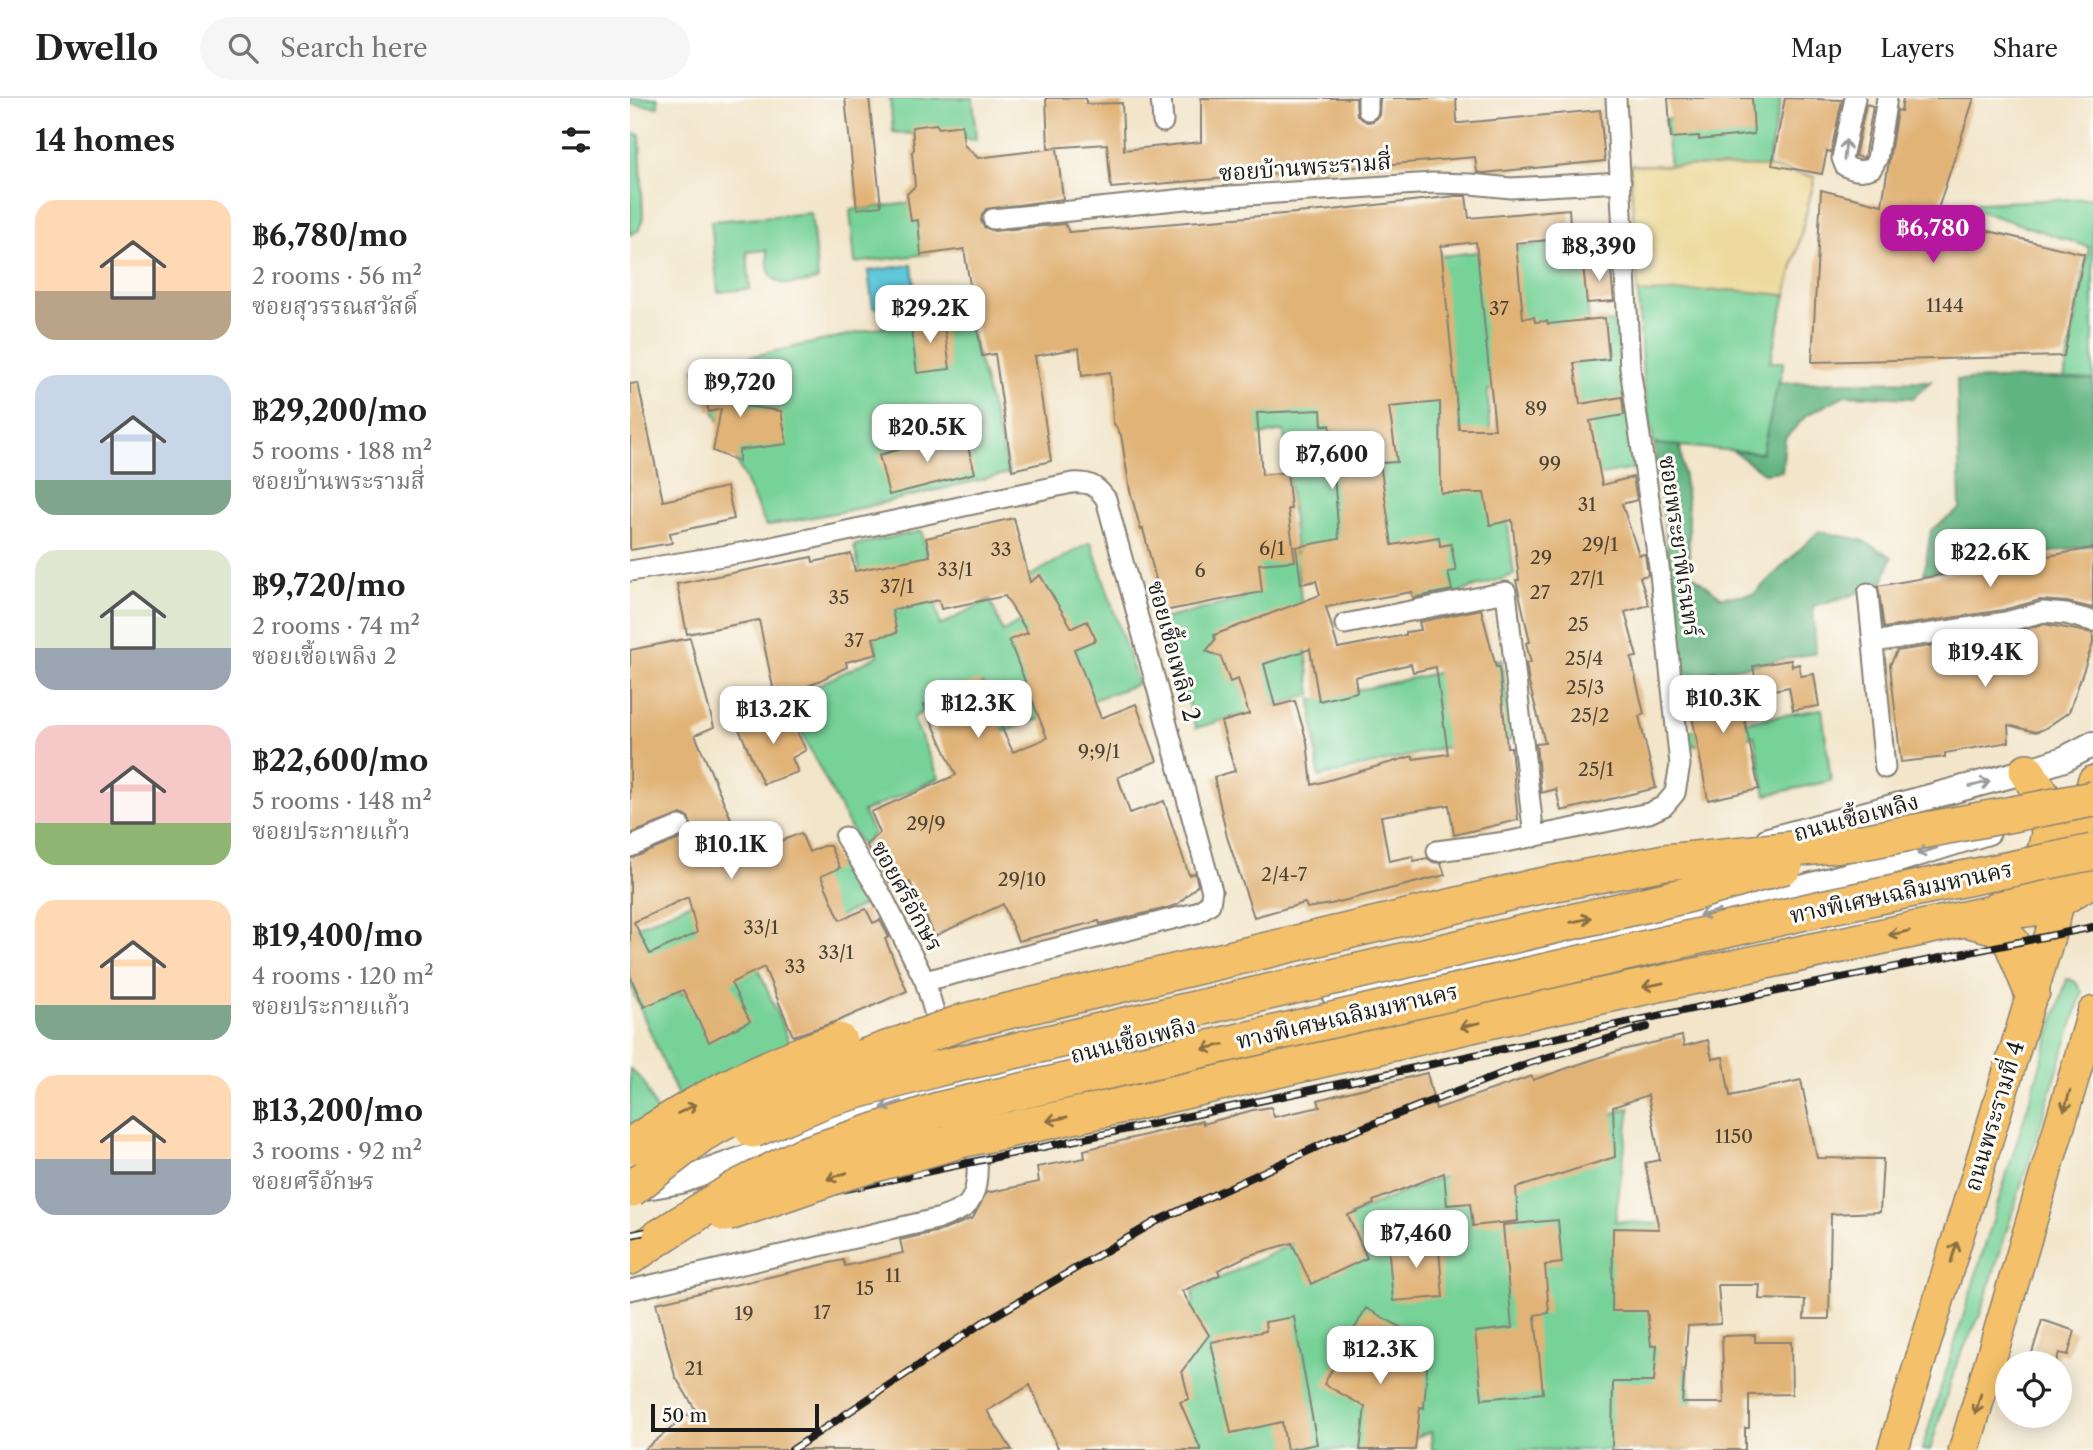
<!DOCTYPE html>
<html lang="en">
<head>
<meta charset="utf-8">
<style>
	:root { --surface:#fff; --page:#f6f6f6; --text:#222; --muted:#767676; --line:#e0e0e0; --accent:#b5179e }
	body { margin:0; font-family:"Libre Caslon Text","Noto Serif Thai",serif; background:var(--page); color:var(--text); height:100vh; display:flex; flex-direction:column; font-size:26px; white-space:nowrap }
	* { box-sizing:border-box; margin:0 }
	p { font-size:23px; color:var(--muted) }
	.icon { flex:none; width:38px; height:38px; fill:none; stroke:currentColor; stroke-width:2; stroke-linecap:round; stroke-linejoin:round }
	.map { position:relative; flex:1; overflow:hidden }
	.panel { display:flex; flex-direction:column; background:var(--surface); width:630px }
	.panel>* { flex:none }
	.buttons { position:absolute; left:1365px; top:1253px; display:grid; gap:14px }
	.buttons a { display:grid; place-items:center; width:77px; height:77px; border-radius:50%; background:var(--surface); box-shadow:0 4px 18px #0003; font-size:35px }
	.scale { position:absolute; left:21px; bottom:18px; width:168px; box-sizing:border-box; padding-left:7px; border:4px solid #1c1c1c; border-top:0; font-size:19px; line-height:24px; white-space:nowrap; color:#1c1c1c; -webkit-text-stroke:5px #fdfcf7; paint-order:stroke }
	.price { position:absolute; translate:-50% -60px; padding:0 16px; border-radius:14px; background:#fff; color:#222; font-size:23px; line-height:46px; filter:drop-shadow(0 2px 4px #0008) }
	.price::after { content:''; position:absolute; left:50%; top:42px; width:21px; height:16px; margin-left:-10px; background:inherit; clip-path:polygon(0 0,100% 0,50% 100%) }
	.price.selected { background:var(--accent); color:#fff }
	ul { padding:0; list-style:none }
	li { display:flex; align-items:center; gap:21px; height:175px; padding:0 35px }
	li span { display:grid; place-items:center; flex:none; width:196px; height:140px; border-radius:21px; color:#555 }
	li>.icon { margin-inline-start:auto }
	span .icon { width:84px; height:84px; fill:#fffc; stroke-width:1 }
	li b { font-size:30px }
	h2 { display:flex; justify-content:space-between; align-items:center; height:84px; padding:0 35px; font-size:30px }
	header { display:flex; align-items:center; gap:42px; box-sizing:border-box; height:98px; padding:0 35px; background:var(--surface); border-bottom:2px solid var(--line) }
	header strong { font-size:33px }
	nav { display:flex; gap:38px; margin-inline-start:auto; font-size:24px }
	.search { width:490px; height:63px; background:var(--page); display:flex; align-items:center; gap:18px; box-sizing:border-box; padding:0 24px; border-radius:38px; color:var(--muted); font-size:26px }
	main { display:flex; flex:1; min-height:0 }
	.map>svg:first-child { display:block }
	.green { fill:#77d298; stroke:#4a775a; stroke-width:2 }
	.forest { fill:#61b480; stroke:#3e684e; stroke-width:2 }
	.sand { fill:#eeda9e; stroke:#857b5d; stroke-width:2 }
	.water { fill:#5ec8d9; stroke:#3d727a; stroke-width:2 }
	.building { fill:#e1b377; fill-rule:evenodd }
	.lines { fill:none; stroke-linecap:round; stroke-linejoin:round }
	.minor-casing { stroke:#878073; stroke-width:23 }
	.tertiary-casing { stroke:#878073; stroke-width:28 }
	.primary-casing { stroke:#878073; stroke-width:33 }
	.motorway-casing { stroke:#878073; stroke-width:38 }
	.minor { stroke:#fff; stroke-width:19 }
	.tertiary { stroke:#fff; stroke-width:24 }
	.primary { stroke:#f4c16a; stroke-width:30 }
	.motorway { stroke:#f4c16a; stroke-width:35 }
	.rail-casing { stroke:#1c1c1c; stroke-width:8 }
	.rail { stroke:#fdfcf7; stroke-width:5; stroke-dasharray:16; stroke-linecap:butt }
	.motorway-bridge-casing { stroke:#878073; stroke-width:38; stroke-linecap:butt }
	.motorway-bridge { stroke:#f4c16a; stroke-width:35 }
	.oneway { stroke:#999 }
	.oneway2 { stroke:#886e43 }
	.labels { text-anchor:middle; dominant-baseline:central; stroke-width:6; stroke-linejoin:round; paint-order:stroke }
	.number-label { font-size:19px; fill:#4d4233 }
	.street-label { font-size:23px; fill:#1c1c1c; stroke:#fdfcf7 }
</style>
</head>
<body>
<header>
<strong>Dwello</strong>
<div class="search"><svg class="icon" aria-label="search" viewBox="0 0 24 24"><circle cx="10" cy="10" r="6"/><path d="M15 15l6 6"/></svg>Search here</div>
<nav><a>Map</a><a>Layers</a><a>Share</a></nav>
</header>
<main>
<section class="panel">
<h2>14 homes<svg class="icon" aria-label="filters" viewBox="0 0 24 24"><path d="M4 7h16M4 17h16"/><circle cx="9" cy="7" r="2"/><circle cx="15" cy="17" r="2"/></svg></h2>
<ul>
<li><span style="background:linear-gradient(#ffd9b3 65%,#b9a48a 0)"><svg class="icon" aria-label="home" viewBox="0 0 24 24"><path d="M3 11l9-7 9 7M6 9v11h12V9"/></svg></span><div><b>฿6,780/mo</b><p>2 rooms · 56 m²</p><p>ซอยสุวรรณสวัสดิ์</p></div></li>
<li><span style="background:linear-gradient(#c9d6e8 75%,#7fa58c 0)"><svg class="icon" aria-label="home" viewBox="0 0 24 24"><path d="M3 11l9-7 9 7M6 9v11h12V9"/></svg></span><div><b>฿29,200/mo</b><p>5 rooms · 188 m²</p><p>ซอยบ้านพระรามสี่</p></div></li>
<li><span style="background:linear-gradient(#dfe7d0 70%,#9aa5b1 0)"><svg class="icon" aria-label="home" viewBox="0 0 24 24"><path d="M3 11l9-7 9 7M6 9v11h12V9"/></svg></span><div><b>฿9,720/mo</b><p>2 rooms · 74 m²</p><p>ซอยเชื้อเพลิง 2</p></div></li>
<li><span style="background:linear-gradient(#f6c9c9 70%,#8fb573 0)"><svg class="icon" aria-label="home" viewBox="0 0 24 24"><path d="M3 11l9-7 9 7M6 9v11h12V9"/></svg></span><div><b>฿22,600/mo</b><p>5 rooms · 148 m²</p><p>ซอยประกายแก้ว</p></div></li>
<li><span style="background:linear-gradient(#ffd9b3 75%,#7fa58c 0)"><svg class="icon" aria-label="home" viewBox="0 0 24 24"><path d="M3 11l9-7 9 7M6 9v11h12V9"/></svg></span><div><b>฿19,400/mo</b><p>4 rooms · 120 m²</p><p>ซอยประกายแก้ว</p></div></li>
<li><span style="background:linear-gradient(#ffd9b3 60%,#9aa5b1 0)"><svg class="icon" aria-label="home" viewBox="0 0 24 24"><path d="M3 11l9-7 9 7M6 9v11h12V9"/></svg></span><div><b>฿13,200/mo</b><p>3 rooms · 92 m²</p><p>ซอยศรีอักษร</p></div></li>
</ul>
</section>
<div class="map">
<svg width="1463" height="1352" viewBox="0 0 1463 1352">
	<rect width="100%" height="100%" fill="#fdfcf7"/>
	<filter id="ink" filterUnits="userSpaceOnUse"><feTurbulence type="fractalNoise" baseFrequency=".0143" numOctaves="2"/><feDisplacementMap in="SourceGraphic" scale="14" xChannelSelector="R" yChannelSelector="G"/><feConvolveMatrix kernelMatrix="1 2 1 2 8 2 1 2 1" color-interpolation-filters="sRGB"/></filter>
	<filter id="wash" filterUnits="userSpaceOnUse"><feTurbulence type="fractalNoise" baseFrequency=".00686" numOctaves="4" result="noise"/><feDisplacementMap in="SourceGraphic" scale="28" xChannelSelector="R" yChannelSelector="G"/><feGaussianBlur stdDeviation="1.57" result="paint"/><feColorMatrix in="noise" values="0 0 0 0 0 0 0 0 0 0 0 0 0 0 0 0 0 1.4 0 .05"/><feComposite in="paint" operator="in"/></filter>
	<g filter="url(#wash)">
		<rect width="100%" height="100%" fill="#f2e5ca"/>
		<path class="green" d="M0,0H28V9L0,6Z
			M260,0H343L346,42L263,34Z
			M1087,0H1151L1137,69L1040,68L1035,21L1085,15Z
			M0,35L10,37L13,119L9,132L0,137Z
			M1463,100V282L1434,281L1459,149L1328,106Z
			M289,104L299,156L225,165L220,112Z
			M181,115L188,182C174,184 147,193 140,175C137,169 138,159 137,152L117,154L120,191L88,194L81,123Z
			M952,142L959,224H988L1009,370L938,383L910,285L858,292L859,320L874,395L884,477L794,505L766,464L711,458L667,464L681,597L566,630L533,521L613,501L610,466L666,455L654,333L624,338V311L803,159Z
			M1102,192L1156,197L1140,264H1154L1132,355L1024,346L1013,282L1008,195Z
			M335,211L379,375L231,410L136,428L65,271Z
			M292,433L310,528L360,501L373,534L396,520L384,487L461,444L508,586L373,634L352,585L301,609L283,620L309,680L233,714L244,735L232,748L221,731L155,603L248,558L224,447Z
			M871,561L883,641L807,651L689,679L681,602Z
			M1192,611L1201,683L1136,697L1124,638L1059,648L1058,633Z
			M220,765L246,801L182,832L101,786Z
			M67,802L82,832L34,875L51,896L128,870L161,948L50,1003L0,887V832Z
			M1437,881C1446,883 1449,885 1452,895L1350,1217L1327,1264L1300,1352H1292Z
			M0,971L13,983L28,1017L0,1035Z
			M1000,1010L985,1123L1031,1126L1061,1297V1352H802L801,1334L744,1352H565L535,1273L563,1208V1193L739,1109L903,1041Z"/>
		<path class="forest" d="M1423,280L1463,282V447L1294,476L1301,432L1330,411L1327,282Z
			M1301,283L1283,300L1215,297L1177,317L1155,340L1152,373L1134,375L1103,353L1132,355L1148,285Z
			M1024,346L1050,348L1059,419V474L1091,499L1124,496L1189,433L1231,442L1262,459L1253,484L1222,497L1183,508L1186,555L1054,580Z"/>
		<path class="sand" d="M1000,67L1137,69L1185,79L1156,197L1102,192L1008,195Z"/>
		<path class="water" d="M282,167L285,191L258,194L259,208L243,210L238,173Z"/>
		<g id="blocks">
			<path class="building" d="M215,0H239L251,108L227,111Z
				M416,0H456V6L492,5L494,52L571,44V0H726L727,18L737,24L743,23L749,18L750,0H826L827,25H831L970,12L975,63L853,75L847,74L845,59L481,90L477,46L418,50Z
				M1038,0H1122L1124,36L1069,42V38L1041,40Z
				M1155,0L1212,2L1201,54L1197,53L1192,76L1142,67Z
				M1273,0H1344L1305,120L1454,156L1434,258L1182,264L1191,92L1252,107L1267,12L1271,13Z
				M1236,6L1243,8L1234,60L1225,58Z
				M306,26L309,30L332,27L334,47L348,60L427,50L433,101L356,111L352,117L351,123L354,129L364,133L435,126L439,134L702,112L826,98H836L839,120L939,111L941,140L886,145L893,220L904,219L905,224L917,223L918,226L975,220L979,261L944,265L950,306L992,299L994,317L960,323L972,387L1003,379L1007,402L992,406L1009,457L1015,456L1018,477L1010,479L1019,507L995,514L1007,559L1001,560L1014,616L1009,618L1026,690L931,713L926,691L911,695L906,646L915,645L899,585L896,565H901L896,545L900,544L886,482H889L882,422L860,427L854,395H811L810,304L759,309L767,364L750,365L762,447L809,439L810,448L821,446L826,473L818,474L822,492L783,500L782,494L696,509L708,550L776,537V534L791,532L789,524L851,511L866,569H869L877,649H881L888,722L824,737L819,707L751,718L759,763L783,758L784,763L797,760L803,764L811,765L815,777L701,806L677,810L675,805L624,819L597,739L584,679L605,673L591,624L619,616L608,581L600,584L591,559L576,553L585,542L584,537L690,497L686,483L671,486L666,449L709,441L700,327H692L691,312L627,315L632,377L657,374L661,411H658L665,463L629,466L632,494L534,513L513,431L511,432L500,393L491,337L483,324L480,274L452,278L449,250L405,258L421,363L382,372L365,256L352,258L334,151L291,157L288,122L281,123L277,96L285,88L282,54L284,51L282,29ZM846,144L865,331H829L811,148ZM680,551L689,603L727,594L725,579L781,566L783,574L806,569L818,656L783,661V658L682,687L677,644L665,603L645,608L634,566Z
				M980,164L984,203L957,205L953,167Z
				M313,219L320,271L287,275L280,224Z
				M99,272L109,307L151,313L157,346L109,352V364L83,353L91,311L79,314L69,281Z
				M8,285L33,403L97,389L104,421L40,435L42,445L0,452V286Z
				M334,334L345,375L259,397L249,357Z
				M384,420L400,484L410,477L442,530L457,523L466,542L444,551L471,620L506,606L527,663L488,679L500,715L534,703L559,777L565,775L568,787L548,806L537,810L470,826L469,823L388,843L373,806L305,838L280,784L269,789H262L236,747L250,735L241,714L326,677L294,607L349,582L383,654L417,640L379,542L398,535L375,498L311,511L309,502L262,512L267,535L243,540L247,556L216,564L217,569L146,604L129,522L57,536L47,486L182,459L183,464L221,456L225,473L300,458L296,440Z
				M1463,450V510L1437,504L1410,502L1373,512L1254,530L1248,488Z
				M1414,526L1463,535V545L1439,614L1414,631L1406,634L1378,627L1379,644L1315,655V659L1271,664L1260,567L1267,553L1378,536Z
				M60,540L84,629L65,637L108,737L132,727L141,747L171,735L179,754L193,748H200L210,770L191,778L210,822L236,811L243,825L250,822L259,839L255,841L277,893L208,923L163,938L134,869L101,885L120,923L79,944L53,892L14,909L0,878V761L55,739L60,735L62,729L58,719L51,716L0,736V552ZM58,799L67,835L20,856L4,824Z
				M1161,562L1162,568L1169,566L1171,578L1184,576L1189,608L1163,612L1159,589L1128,595L1123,568Z
				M1085,576L1087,589L1121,584L1126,618L1114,619L1129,691L1078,702L1055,581Z
				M156,612L176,652L162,660L168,674L133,686L109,631Z
				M1052,938L1054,948L1078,942L1082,961L1093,959L1100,998L1171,982L1187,1060L1253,1061L1250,1114L1201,1116L1199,1221H1174L1175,1202L1129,1201L1130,1187H1088L1091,1226L1058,1228L1052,1305H1094L1092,1238L1125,1237V1244H1161L1162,1296L1119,1297V1330H1115V1352H982L983,1284H1024L1027,1247L1021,1248L1017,1213H982L983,1130L1029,1131L1015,1065L1030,1062L1018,997L983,1009L985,1059L886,1090L888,1123L843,1128L840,1105L817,1107L814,1075L743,1103L744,1106L718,1117L737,1160L681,1186L662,1145L617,1158L588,1172L590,1177L552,1193L579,1237L552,1273L559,1301L550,1304L571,1352H429L400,1287L357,1313L382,1352H14L65,1311L45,1278L26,1205L213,1162L215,1168L273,1155L270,1142L314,1132L343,1120L356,1095L409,1084L407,1069L455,1060L454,1052L572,1023L573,1026L623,1012L641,1009L644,1019L690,1009L688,1002L710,996L797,975L806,1011L902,978L903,982L988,953Z
				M928,1122L932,1165L915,1167L919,1215L905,1217L913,1295L852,1301L845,1234L882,1230L873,1127Z
				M808,1141L813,1199L763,1203L758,1145Z
				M736,1210L770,1229L750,1266L797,1270L794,1310L790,1309L785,1352H730L735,1309L694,1286Z
				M664,1219L687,1346L657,1352L652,1324L601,1335L581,1244L636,1233L635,1224Z
				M1412,1222L1445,1233L1438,1257L1429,1255L1426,1265H1399Z"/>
		</g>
	</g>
	<g filter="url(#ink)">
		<use href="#blocks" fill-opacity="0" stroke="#878073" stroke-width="2"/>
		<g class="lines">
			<defs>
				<path id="minor" d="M531,0L533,24
					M738,0V12
					M1225,0L1212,60L1215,68C1225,73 1232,74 1242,70L1247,61L1257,0
					M363,121L555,101L803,85L841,86L881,90L991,84
					M0,473L123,453L442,385C459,384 466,387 476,401L582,793L580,806L566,815L295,883L312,940
					M1238,495L1255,670
					M715,526L876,494L904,739
					M1243,544L1376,524L1413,514L1436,516L1463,523
					M215,739L252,798L295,883
					M0,749L50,728
					M807,753L876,744L1019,715L1034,708L1045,695L1050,667L1030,476L1000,270L986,0
					M0,1192L311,1120C318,1117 330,1113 336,1108C352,1093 348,1051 342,1032"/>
				<path id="tertiary" d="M1138,742L1397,673L1434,661L1463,646
					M704,896L1011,834L1226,775L1358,734
					M4,1091L51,1083L326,985L440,957"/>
				<path id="primary" d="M1263,1352L1420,837L1463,683
					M1334,1352L1463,914"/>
				<path id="motorway" d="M1362,815L1391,797L1411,770L1419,736L1415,702L1397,673
					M1336,821L1367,829L1382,845L1402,894
					M494,1007L906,912L1362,815L1413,809L1430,801L1463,780
					M0,1159L31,1138"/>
			</defs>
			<use href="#minor" class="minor-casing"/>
			<use href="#tertiary" class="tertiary-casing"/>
			<use href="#primary" class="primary-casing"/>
			<use href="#motorway" class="motorway-casing"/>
			<use href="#minor" class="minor"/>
			<use href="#tertiary" class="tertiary"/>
			<use href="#primary" class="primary"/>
			<use href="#motorway" class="motorway"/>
			<defs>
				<path id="rail" d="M0,1137L1108,901L1463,829
					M162,1352L352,1225L525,1124L704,1041L899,965L1017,929"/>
			</defs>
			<use href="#rail" class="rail-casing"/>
			<use href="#rail" class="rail"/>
			<defs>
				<path id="motorway-bridge" d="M123,1032L197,1001L310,970L1053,798L1155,768
					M0,1048C64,1004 135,967 209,943
					M0,1092L72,1036L180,978L336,923L900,790L1035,764L1232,744L1463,701
					M96,1116L217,1074L331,1042L494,1007
					M31,1138L105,1091L173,1057L308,1012L1201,808L1463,754"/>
			</defs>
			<use href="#motorway-bridge" class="motorway-bridge-casing"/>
			<use href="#motorway-bridge" class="motorway-bridge"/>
		</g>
		<defs><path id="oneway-shaft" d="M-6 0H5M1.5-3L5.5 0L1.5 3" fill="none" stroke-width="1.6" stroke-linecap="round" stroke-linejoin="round" transform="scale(1.75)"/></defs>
		<g class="oneway">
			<use href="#oneway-shaft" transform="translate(1215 52) rotate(-84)"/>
			<use href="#oneway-shaft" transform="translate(1350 686) rotate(-15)"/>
			<use href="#oneway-shaft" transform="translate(1297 753) rotate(163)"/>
			<use href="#oneway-shaft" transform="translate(1079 815) rotate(165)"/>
			<use href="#oneway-shaft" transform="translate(261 1007) rotate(161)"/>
		</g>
		<g class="oneway2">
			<use href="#oneway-shaft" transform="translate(951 822) rotate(-13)"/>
			<use href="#oneway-shaft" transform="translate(1269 835) rotate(168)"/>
			<use href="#oneway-shaft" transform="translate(1023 887) rotate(168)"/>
			<use href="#oneway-shaft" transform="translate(840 927) rotate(167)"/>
			<use href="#oneway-shaft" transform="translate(583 949) rotate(167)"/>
			<use href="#oneway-shaft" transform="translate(1437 1003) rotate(106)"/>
			<use href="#oneway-shaft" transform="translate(57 1011) rotate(-26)"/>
			<use href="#oneway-shaft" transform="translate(427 1021) rotate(168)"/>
			<use href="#oneway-shaft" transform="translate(207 1078) rotate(161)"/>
			<use href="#oneway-shaft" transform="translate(1324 1154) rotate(-73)"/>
			<use href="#oneway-shaft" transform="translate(1348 1306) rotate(106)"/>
		</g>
	</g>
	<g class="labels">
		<g class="number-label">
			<text x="1315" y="207">1144</text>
			<text x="869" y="210">37</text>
			<text x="906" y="310">89</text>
			<text x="920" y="365">99</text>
			<text x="957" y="406">31</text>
			<text x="970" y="446">29/1</text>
			<text x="642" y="450">6/1</text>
			<text x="371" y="451">33</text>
			<text x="911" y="459">29</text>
			<text x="325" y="471">33/1</text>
			<text x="570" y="472">6</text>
			<text x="957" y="480">27/1</text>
			<text x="267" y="488">37/1</text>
			<text x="910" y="494">27</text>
			<text x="209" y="499">35</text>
			<text x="948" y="526">25</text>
			<text x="224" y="542">37</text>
			<text x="954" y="560">25/4</text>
			<text x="955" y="589">25/3</text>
			<text x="960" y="617">25/2</text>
			<text x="469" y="653">9;9/1</text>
			<text x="966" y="671">25/1</text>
			<text x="296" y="725">29/9</text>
			<text x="654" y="776">2/4-7</text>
			<text x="392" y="781">29/10</text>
			<text x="131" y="829">33/1</text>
			<text x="206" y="854">33/1</text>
			<text x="165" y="868">33</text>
			<text x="1104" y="1038">1150</text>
			<text x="263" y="1177">11</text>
			<text x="235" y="1190">15</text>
			<text x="192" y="1214">17</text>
			<text x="114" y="1215">19</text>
			<text x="64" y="1270">21</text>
		</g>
		<g class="street-label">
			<text transform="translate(675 69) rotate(-4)">ซอยบ้านพระรามสี่</text>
			<text transform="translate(1050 448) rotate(82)">ซอยพระยาพิเรนทร์</text>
			<text transform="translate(544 553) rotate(75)">ซอยเชื้อเพลิง 2</text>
			<text transform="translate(1226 719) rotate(-15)">ถนนเชื้อเพลิง</text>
			<text transform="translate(1271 794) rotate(-12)">ทางพิเศษเฉลิมมหานคร</text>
			<text transform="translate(277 798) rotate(61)">ซอยศรีอักษร</text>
			<text transform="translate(717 918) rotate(-13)">ทางพิเศษเฉลิมมหานคร</text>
			<text transform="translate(503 942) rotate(-14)">ถนนเชื้อเพลิง</text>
			<text transform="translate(1364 1018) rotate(-73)">ถนนพระรามที่ 4</text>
		</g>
	</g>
</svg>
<div class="buttons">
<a><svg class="icon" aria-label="locate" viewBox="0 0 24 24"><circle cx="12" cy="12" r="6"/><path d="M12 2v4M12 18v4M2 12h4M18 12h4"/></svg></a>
</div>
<div class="scale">50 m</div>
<b class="price selected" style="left:1303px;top:167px">฿6,780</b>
<b class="price" style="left:969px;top:185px">฿8,390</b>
<b class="price" style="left:300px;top:247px">฿29.2K</b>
<b class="price" style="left:110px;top:321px">฿9,720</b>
<b class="price" style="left:297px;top:366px">฿20.5K</b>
<b class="price" style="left:702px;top:393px">฿7,600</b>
<b class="price" style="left:1360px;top:491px">฿22.6K</b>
<b class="price" style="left:1355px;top:591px">฿19.4K</b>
<b class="price" style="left:1093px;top:637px">฿10.3K</b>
<b class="price" style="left:348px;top:642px">฿12.3K</b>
<b class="price" style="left:143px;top:648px">฿13.2K</b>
<b class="price" style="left:101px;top:783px">฿10.1K</b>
<b class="price" style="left:786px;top:1172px">฿7,460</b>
<b class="price" style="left:750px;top:1288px">฿12.3K</b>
</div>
</main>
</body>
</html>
